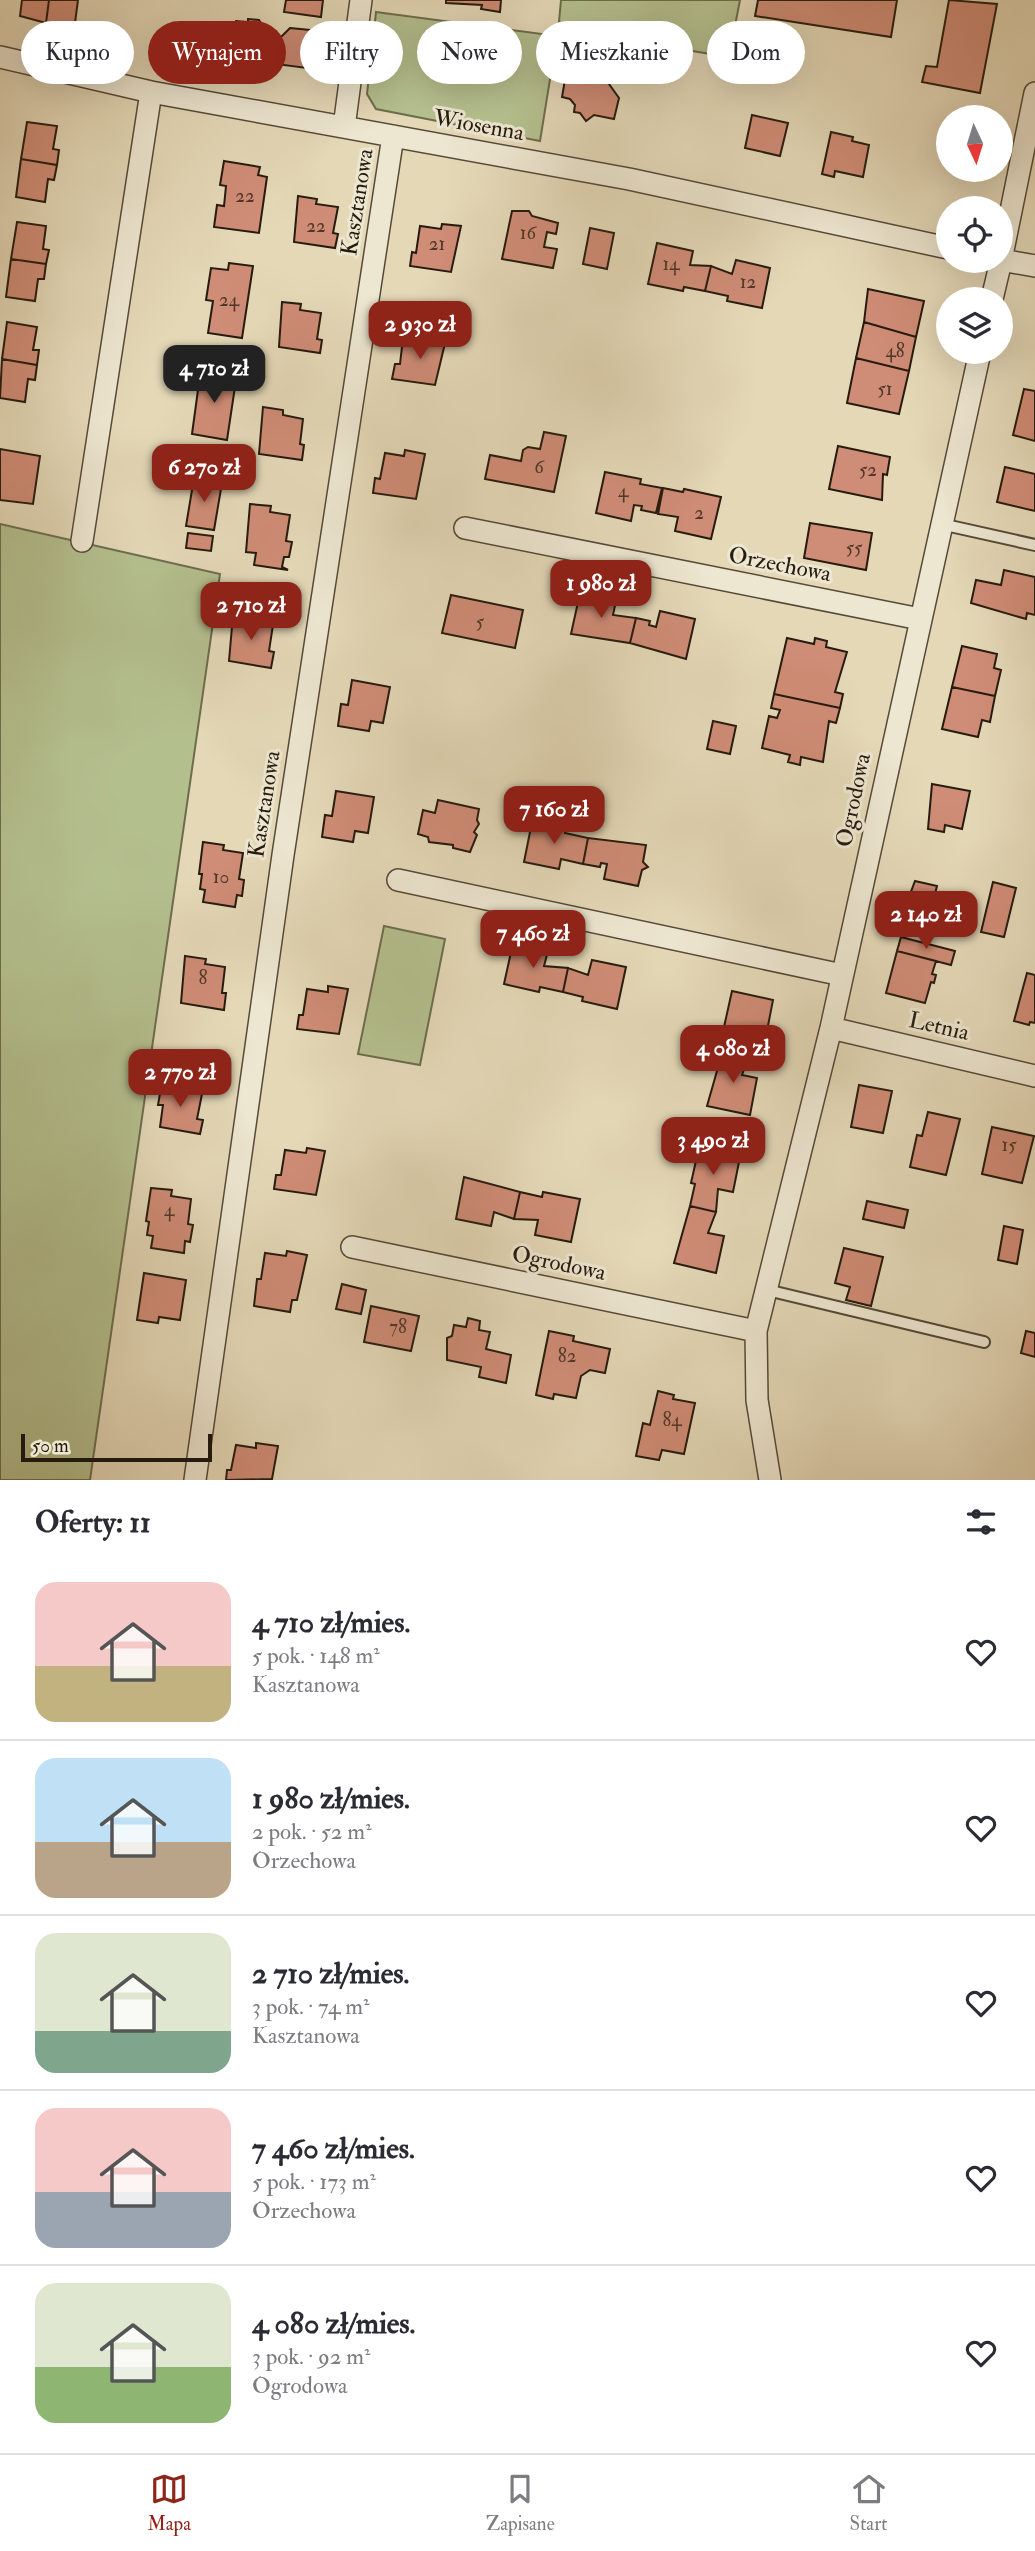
<!DOCTYPE html>
<html lang="pl">
<head>
<meta charset="utf-8">
<style>
	:root { --surface:#fff; --page:#f2f2f3; --text:#2b2b33; --muted:#7c7c81; --line:#e1e1e2; --accent:#8f2418 }
	body { margin:0; font-family:"IM FELL Double Pica",serif; background:var(--page); color:var(--text); height:100vh; display:flex; flex-direction:column; font-size:26px; white-space:nowrap }
	* { box-sizing:border-box; margin:0 }
	p { font-size:23px; color:var(--muted) }
	.icon { flex:none; width:38px; height:38px; fill:none; stroke:currentColor; stroke-width:2; stroke-linecap:round; stroke-linejoin:round }
	.map { position:relative; height:1480px; overflow:hidden }
	.side { display:flex; flex-direction:column; background:var(--surface); flex:1 }
	.side>* { flex:none }
	.top-card { position:absolute; left:21px; top:21px; width:994px; height:63px; display:flex; gap:14px }
	.needle { width:46px; rotate:176deg }
	.buttons { position:absolute; left:936px; top:105px; display:grid; gap:14px }
	.buttons a { display:grid; place-items:center; width:77px; height:77px; border-radius:50%; background:var(--surface); box-shadow:0 7px 28px #0002; font-size:35px }
	.scale { position:absolute; left:21px; bottom:18px; width:191px; box-sizing:border-box; padding-left:7px; border:4px solid #261b0f; border-top:0; font-size:19px; line-height:24px; white-space:nowrap; color:#261b0f; -webkit-text-stroke:5px #ede6d0; paint-order:stroke }
	.price { position:absolute; translate:-50% -60px; padding:0 16px; border-radius:14px; background:var(--accent); color:#fff; font-size:23px; line-height:46px; filter:drop-shadow(0 2px 4px #0008) }
	.price::after { content:''; position:absolute; left:50%; top:42px; width:21px; height:16px; margin-left:-10px; background:inherit; clip-path:polygon(0 0,100% 0,50% 100%) }
	.price.active { background:#222; color:#fff }
	ul { padding:0; list-style:none }
	li { display:flex; align-items:center; gap:21px; height:175px; padding:0 35px }
	li+li { border-top:2px solid var(--line) }
	li span { display:grid; place-items:center; flex:none; width:196px; height:140px; border-radius:21px; color:#555 }
	li>.icon { margin-inline-start:auto }
	span .icon { width:84px; height:84px; fill:#fffc; stroke-width:1 }
	li b { font-size:30px }
	h2 { display:flex; justify-content:space-between; align-items:center; height:84px; padding:0 35px; font-size:30px }
	.pill { padding:0 24px; border-radius:32px; background:var(--surface); box-shadow:0 7px 28px #0002; font-size:24px; line-height:63px }
	.pill.active { background:var(--accent); color:#fff }
	.dock { display:flex; justify-content:space-around; align-items:center; height:98px; border-top:2px solid var(--line); background:var(--surface); font-size:19px; color:var(--muted) }
	.dock a { display:grid; justify-items:center; gap:4px }
	.dock .active { color:var(--accent) }
	.map>svg:first-child { display:block }
	.green { fill:#b4bf8e; stroke:#6d6d4e; stroke-width:2 }
	.building { fill:#cf8c76; stroke:#261b0f; stroke-width:2 }
	.lines { fill:none; stroke-linecap:round; stroke-linejoin:round }
	.service-casing { stroke:#564a39; stroke-width:14 }
	.minor-casing { stroke:#564a39; stroke-width:24 }
	.service { stroke:#ede6d0; stroke-width:10 }
	.minor { stroke:#ede6d0; stroke-width:21 }
	.labels { text-anchor:middle; dominant-baseline:central; stroke-width:6; stroke-linejoin:round; paint-order:stroke }
	.number-label { font-size:19px; fill:#503729 }
	.street-label { font-size:23px; fill:#261b0f; stroke:#ede6d0 }
</style>
</head>
<body>
<div class="map">
<svg width="1035" height="1480" viewBox="0 0 1035 1480">
	<rect width="100%" height="100%" fill="#e4d8b7"/>
	<filter id="stains"><feTurbulence type="fractalNoise" baseFrequency=".00286" numOctaves="4"/><feColorMatrix values="0 0 0 0 .2 0 0 0 0 .09 0 0 0 0 .02 0 0 0 .5 -.17"/></filter>
	<radialGradient id="worn" r=".72"><stop offset=".6" stop-color="#630" stop-opacity="0"/><stop offset="1" stop-color="#630" stop-opacity=".3"/></radialGradient>
	<path class="green" d="M561,0H740L729,57L644,43L637,33L559,22Z
		M376,12L557,36L540,141L376,109L367,94Z
		M0,524L220,574L90,1480H0Z
		M384,926L445,939L420,1065L358,1054Z"/>
	<path class="building" d="M22,0H49L46,23L20,16Z
		M49,0H78L75,23H71L70,26L46,23Z
		M286,0H323L321,17L284,12Z
		M446,0H501L500,12L481,9L482,5L446,3Z
		M758,0H897L891,37L755,16Z
		M949,0L997,4L980,93L922,82L926,66L937,67Z
		M248,19L259,20L269,37L280,38L276,64L234,61L229,54L236,21L248,22Z
		M290,28L320,31L314,69L276,64L280,38Z
		M596,66L619,98L614,119L594,115L586,121L580,113L574,112L575,105L570,99L562,97L567,68L587,72Z
		M752,115L788,123L780,156L745,148Z
		M27,122L57,126L53,149L59,150L57,165L21,159Z
		M831,132L853,137L852,141L869,145L863,177L835,171L834,177L822,174Z
		M21,159L57,165L54,180L48,179L45,202L16,197Z
		M224,161L260,167L258,175L267,177L259,233L214,227L217,205L224,206L226,186L220,185Z
		M298,196L317,199L316,204L338,207L333,233L338,234L335,248L294,242Z
		M512,211H529L532,216L558,223L556,234L547,232L544,247L557,249L553,268L502,259Z
		M17,222L46,226L43,249L49,250L46,264L11,259Z
		M442,224L461,226L451,272L410,266L412,252L416,253L420,226L441,229Z
		M590,228L614,233L607,269L583,264Z
		M657,243L693,251L690,265L711,266L705,291L684,287L683,291L648,284Z
		M11,259L46,264L44,279H38L35,301L6,297Z
		M736,260L770,268L762,308L727,301L728,296L705,291L711,266L732,274Z
		M229,263L253,266L242,338L208,333L213,301L206,300L211,268L228,270Z
		M868,289L924,301L916,337L864,322Z
		M282,302L301,304L300,310L321,313L317,339L322,340L320,353L279,347Z
		M7,322L37,327L33,350H39L37,365L2,359Z
		M864,322L916,337L909,371L856,358Z
		M425,336L446,339L435,385L392,379L395,364H400L403,338L424,341Z
		M856,358L909,371L899,414L847,403Z
		M2,359L37,365L35,380L28,379L25,402L0,398Z
		M201,368L226,372L225,378L236,380L227,440L192,434Z
		M1024,389L1035,391V441L1013,435Z
		M263,407L283,410V415L303,419L300,444L304,445L302,460L259,454Z
		M544,432L566,436L554,492L485,479L490,455L521,461L523,450L528,447L540,449Z
		M838,446L890,457L887,475L883,474L882,500L829,489Z
		M0,449L40,456L33,504L0,500Z
		M405,450L425,454L416,499L373,493L375,478L380,479L385,453L404,456Z
		M1005,467L1035,474V511L997,502Z
		M605,472L641,479L640,484L662,488L656,513L641,510L642,506L634,505L631,521L596,513Z
		M194,478L222,483L214,530L186,526Z
		M663,488L683,492L684,489L721,497L711,539L675,531L678,517L658,514Z
		M250,504L271,506L270,512L290,515L286,541L292,542L289,557H284L282,567L288,570L254,565L256,553L246,552Z
		M810,523L872,533L866,570L804,558Z
		M188,533L213,536L211,551L186,548Z
		M1004,570L1035,577V615L1027,613L1026,619L971,603L976,580L1001,585Z
		M580,593L616,601L613,615L636,618L630,643L571,634Z
		M451,595L523,610L515,648L442,633Z
		M660,611L695,619L686,659L630,643L636,618L650,621L649,625L656,627Z
		M233,615L253,617L252,623L273,625L269,651L274,652L271,668L229,661Z
		M787,638L814,644L815,638L827,641L826,647L847,652L835,692L843,694L840,708L774,694Z
		M962,646L997,654L994,668L1001,670L995,696L952,687Z
		M352,680L390,687L383,723L371,721L369,731L338,726L341,704L348,705Z
		M952,687L995,696L990,722L982,720L978,737L942,729Z
		M774,694L840,708L836,723L829,721L823,762L801,757L800,765L788,762L790,755L762,748L769,716L777,718L780,710L771,708Z
		M713,721L736,726L730,754L707,749Z
		M932,784L970,791L962,829L945,825L944,832L928,829Z
		M336,791L374,797L368,833L355,831L353,842L322,837L325,815L332,816Z
		M438,800L479,809L477,820L479,824L474,832L477,835L470,852L453,848V845L429,842L428,837L418,834L423,810L435,813Z
		M532,822L566,829L565,833L588,838L583,864L561,859L559,869L524,862Z
		M588,838L646,845L643,862L648,867L642,870L638,886L604,879L607,864L601,863L600,867L583,864Z
		M203,842L224,845L223,850L243,853L239,879L244,880L242,896L237,895L235,907L203,902L205,890L200,889L202,874H199Z
		M915,881L937,886L934,898L944,901L939,922L903,913Z
		M993,882L1016,888L1004,937L981,932Z
		M901,937L955,951L951,965L897,951Z
		M513,943L548,951L544,966L568,968L563,992L540,987L539,992L504,984Z
		M897,951L936,961L932,974L936,975L934,983L931,982L925,1003L886,993Z
		M185,956L206,959L205,964L225,967L222,993H226L224,1010L181,1003Z
		M592,960L626,967L617,1009L582,1001L583,997L563,992L568,968L588,975Z
		M1027,973L1035,975V1023L1030,1022L1029,1025L1014,1021Z
		M328,986L348,989L339,1034L297,1029L299,1015H303L307,989L328,992Z
		M732,991L773,1000L766,1036L751,1033L749,1055L723,1050L728,1028L724,1027Z
		M723,1050L749,1055L742,1075L757,1078L750,1115L707,1106Z
		M162,1082L181,1085L180,1090L202,1094L197,1119L203,1120L200,1134L160,1127L163,1105H158Z
		M859,1085L892,1091L883,1133L851,1127Z
		M928,1112L960,1119L946,1175L910,1167L917,1135L922,1136Z
		M992,1127L1034,1136L1022,1183L982,1174Z
		M699,1147L740,1157L733,1192L718,1189L716,1212L690,1206L695,1184L691,1183Z
		M307,1148L325,1151L316,1195L274,1189L276,1175H281L285,1150L306,1153Z
		M464,1177L520,1192L514,1219L494,1212L491,1226L456,1219Z
		M151,1188L172,1190L171,1196L191,1199L188,1224L193,1225L190,1242L185,1241L184,1253L151,1248L153,1236L147,1235L149,1222L146,1221Z
		M520,1192L542,1197L543,1192L580,1199L571,1242L535,1235L538,1220L514,1219Z
		M867,1201L908,1210L904,1228L863,1219Z
		M690,1206L716,1212L708,1233L724,1236L716,1273L674,1263Z
		M1004,1226L1023,1230L1017,1264L998,1260Z
		M844,1248L883,1257L871,1306L846,1300L850,1287L835,1283Z
		M287,1251L307,1255L297,1300H292L290,1312L254,1306L257,1279H261L265,1253L286,1256Z
		M144,1273L186,1280L180,1320L159,1317L158,1323L137,1320Z
		M342,1284L366,1290L361,1314L336,1309Z
		M371,1306L419,1316L411,1351L364,1342Z
		M468,1318L480,1321L479,1330L490,1332L486,1349L511,1355L506,1383L479,1377L481,1367L447,1360V1338L452,1336L454,1325L466,1327Z
		M549,1331L574,1336L573,1341L610,1349L605,1373L590,1370L581,1376L576,1398L554,1394L553,1399L536,1395Z
		M1026,1331L1035,1333V1357L1021,1353Z
		M658,1391L674,1395L673,1399L695,1403L684,1454L662,1450L659,1460L636,1456L643,1423L650,1425Z
		M256,1443L278,1446L272,1479L226,1480L227,1470H231L236,1445L256,1448Z"/>
	<g class="lines">
		<defs>
			<path id="service" d="M941,524L1035,545
				M767,1290L984,1342"/>
			<path id="minor" d="M0,57L151,92L629,179L948,248
				M344,127L361,0
				M1001,260L1035,93
				M1001,260L1035,266
				M992,299L1001,261
				M465,528L920,619
				M82,541L151,92
				M398,880L842,975
				M831,1028L1035,1076
				M352,1247L756,1331
				M195,1480L283,855L393,136
				M770,1480L757,1400L756,1331L831,1028L980,352"/>
		</defs>
		<use href="#service" class="service-casing"/>
		<use href="#minor" class="minor-casing"/>
		<use href="#service" class="service"/>
		<use href="#minor" class="minor"/>
	</g>
	<g class="labels">
		<g class="number-label">
			<text x="245" y="196">22</text>
			<text x="316" y="226">22</text>
			<text x="528" y="233">16</text>
			<text x="437" y="244">21</text>
			<text x="671" y="264">14</text>
			<text x="748" y="282">12</text>
			<text x="229" y="300">24</text>
			<text x="895" y="351">48</text>
			<text x="885" y="389">51</text>
			<text x="539" y="467">6</text>
			<text x="868" y="470">52</text>
			<text x="623" y="491">4</text>
			<text x="699" y="513">2</text>
			<text x="854" y="548">55</text>
			<text x="480" y="622">5</text>
			<text x="221" y="877">10</text>
			<text x="203" y="978">8</text>
			<text x="1009" y="1145">15</text>
			<text x="169" y="1210">4</text>
			<text x="398" y="1327">78</text>
			<text x="567" y="1356">82</text>
			<text x="672" y="1420">84</text>
		</g>
		<g class="street-label">
			<text transform="translate(479 125) rotate(10)">Wiosenna</text>
			<text transform="translate(357 202) rotate(-81)">Kasztanowa</text>
			<text transform="translate(780 564) rotate(11)">Orzechowa</text>
			<text transform="translate(853 800) rotate(-78)">Ogrodowa</text>
			<text transform="translate(264 804) rotate(-81)">Kasztanowa</text>
			<text transform="translate(939 1026) rotate(13)">Letnia</text>
			<text transform="translate(559 1263) rotate(12)">Ogrodowa</text>
		</g>
	</g>
	<rect width="100%" height="100%" filter="url(#stains)"/>
	<rect width="100%" height="100%" fill="url(#worn)"/>
</svg>
<div class="buttons">
<a><svg class="needle" viewBox="-14 -14 28 28"><path d="M0-13l5 13h-10z" fill="#e53935"/><path d="M0 13l5-13h-10z" fill="#7c7c81"/></svg></a>
<a><svg class="icon" aria-label="locate" viewBox="0 0 24 24"><circle cx="12" cy="12" r="6"/><path d="M12 2v4M12 18v4M2 12h4M18 12h4"/></svg></a>
<a><svg class="icon" aria-label="layers" viewBox="0 0 24 24"><path d="M12 4l9 5-9 5-9-5zM3 14l9 5 9-5"/></svg></a>
</div>
<div class="scale">50 m</div>
<b class="price" style="left:420px;top:361px">2 930 zł</b>
<b class="price active" style="left:214px;top:405px">4 710 zł</b>
<b class="price" style="left:204px;top:504px">6 270 zł</b>
<b class="price" style="left:601px;top:620px">1 980 zł</b>
<b class="price" style="left:251px;top:642px">2 710 zł</b>
<b class="price" style="left:554px;top:846px">7 160 zł</b>
<b class="price" style="left:926px;top:951px">2 140 zł</b>
<b class="price" style="left:533px;top:970px">7 460 zł</b>
<b class="price" style="left:733px;top:1085px">4 080 zł</b>
<b class="price" style="left:180px;top:1109px">2 770 zł</b>
<b class="price" style="left:713px;top:1177px">3 490 zł</b>
<div class="top-card">
<a class="pill">Kupno</a>
<a class="pill active">Wynajem</a>
<a class="pill">Filtry</a>
<a class="pill">Nowe</a>
<a class="pill">Mieszkanie</a>
<a class="pill">Dom</a>
</div>
</div>
<section class="side">
<h2>Oferty: 11<svg class="icon" aria-label="filters" viewBox="0 0 24 24"><path d="M4 7h16M4 17h16"/><circle cx="9" cy="7" r="2"/><circle cx="15" cy="17" r="2"/></svg></h2>
<ul>
<li><span style="background:linear-gradient(#f6c9c9 60%,#c2b280 0)"><svg class="icon" aria-label="home" viewBox="0 0 24 24"><path d="M3 11l9-7 9 7M6 9v11h12V9"/></svg></span><div><b>4 710 zł/mies.</b><p>5 pok. · 148 m²</p><p>Kasztanowa</p></div><svg class="icon" aria-label="heart" viewBox="0 0 24 24"><path d="M12 20l-8-8c-3-5 5-10 8-4 3-6 11-1 8 4z"/></svg></li>
<li><span style="background:linear-gradient(#bfe0f5 60%,#b9a48a 0)"><svg class="icon" aria-label="home" viewBox="0 0 24 24"><path d="M3 11l9-7 9 7M6 9v11h12V9"/></svg></span><div><b>1 980 zł/mies.</b><p>2 pok. · 52 m²</p><p>Orzechowa</p></div><svg class="icon" aria-label="heart" viewBox="0 0 24 24"><path d="M12 20l-8-8c-3-5 5-10 8-4 3-6 11-1 8 4z"/></svg></li>
<li><span style="background:linear-gradient(#dfe7d0 70%,#7fa58c 0)"><svg class="icon" aria-label="home" viewBox="0 0 24 24"><path d="M3 11l9-7 9 7M6 9v11h12V9"/></svg></span><div><b>2 710 zł/mies.</b><p>3 pok. · 74 m²</p><p>Kasztanowa</p></div><svg class="icon" aria-label="heart" viewBox="0 0 24 24"><path d="M12 20l-8-8c-3-5 5-10 8-4 3-6 11-1 8 4z"/></svg></li>
<li><span style="background:linear-gradient(#f6c9c9 60%,#9aa5b1 0)"><svg class="icon" aria-label="home" viewBox="0 0 24 24"><path d="M3 11l9-7 9 7M6 9v11h12V9"/></svg></span><div><b>7 460 zł/mies.</b><p>5 pok. · 173 m²</p><p>Orzechowa</p></div><svg class="icon" aria-label="heart" viewBox="0 0 24 24"><path d="M12 20l-8-8c-3-5 5-10 8-4 3-6 11-1 8 4z"/></svg></li>
<li><span style="background:linear-gradient(#dfe7d0 60%,#8fb573 0)"><svg class="icon" aria-label="home" viewBox="0 0 24 24"><path d="M3 11l9-7 9 7M6 9v11h12V9"/></svg></span><div><b>4 080 zł/mies.</b><p>3 pok. · 92 m²</p><p>Ogrodowa</p></div><svg class="icon" aria-label="heart" viewBox="0 0 24 24"><path d="M12 20l-8-8c-3-5 5-10 8-4 3-6 11-1 8 4z"/></svg></li>
</ul>
</section>
<nav class="dock">
<a class="active"><svg class="icon" aria-label="map" viewBox="0 0 24 24"><path d="M3 6l6-2 6 2 6-2v14l-6 2-6-2-6 2zM9 4v14M15 6v14"/></svg>Mapa</a>
<a><svg class="icon" aria-label="saved" viewBox="0 0 24 24"><path d="M7 4h10v16l-5-4-5 4z"/></svg>Zapisane</a>
<a><svg class="icon" aria-label="home" viewBox="0 0 24 24"><path d="M3 11l9-7 9 7M6 9v11h12V9"/></svg>Start</a>
</nav>
</body>
</html>
